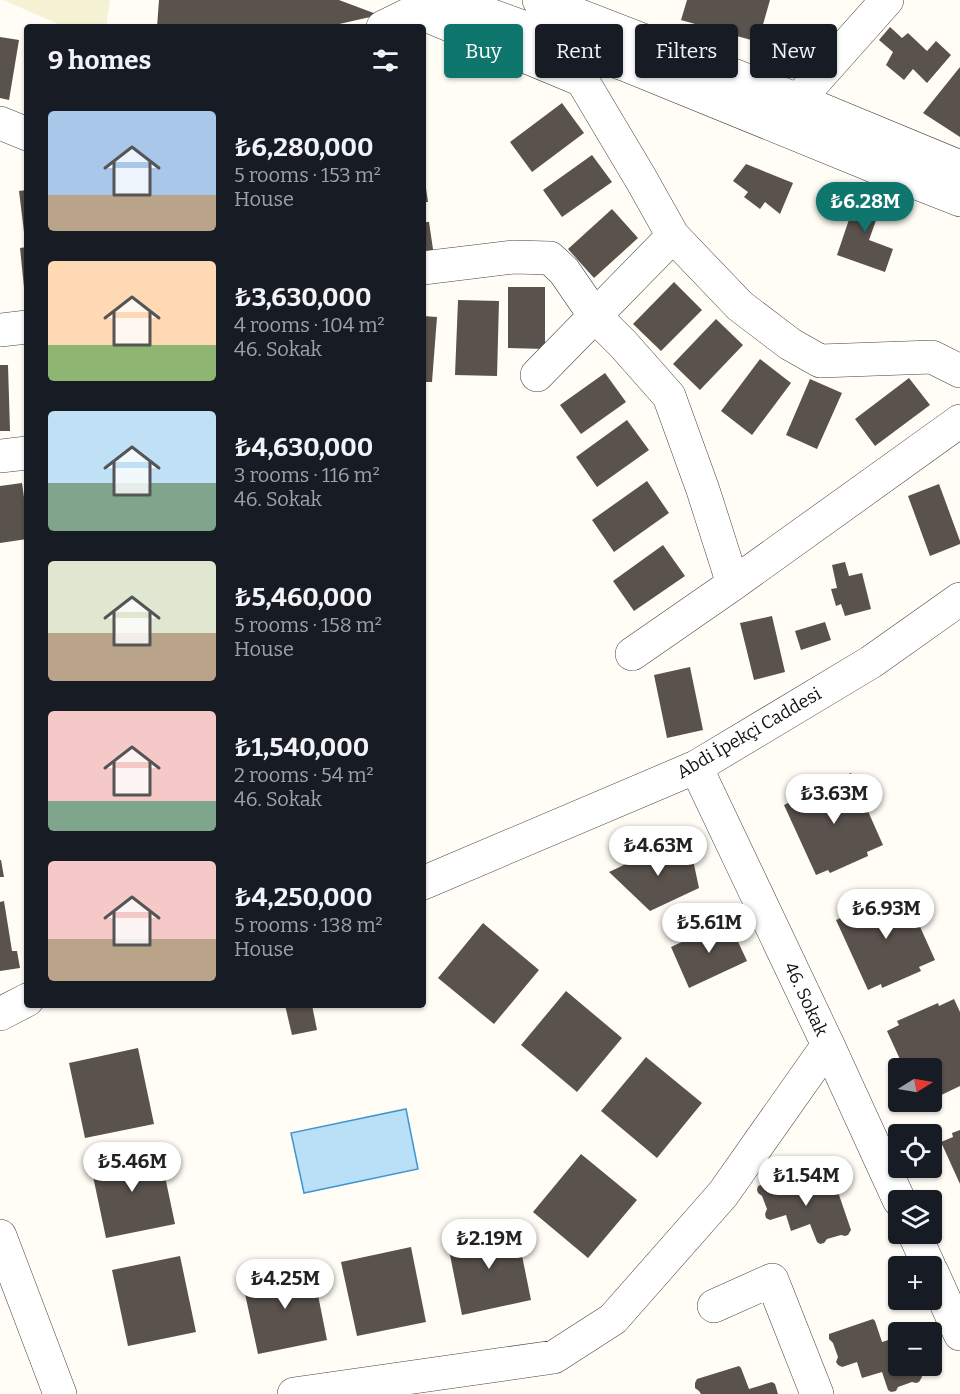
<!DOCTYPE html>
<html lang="en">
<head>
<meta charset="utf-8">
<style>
	:root { --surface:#171b24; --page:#242831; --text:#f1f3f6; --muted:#9ea1a6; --accent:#0f766e }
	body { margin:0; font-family:Bitter,serif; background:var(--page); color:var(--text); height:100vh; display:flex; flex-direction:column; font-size:22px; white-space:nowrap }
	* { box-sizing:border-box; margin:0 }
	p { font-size:20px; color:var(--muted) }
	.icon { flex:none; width:33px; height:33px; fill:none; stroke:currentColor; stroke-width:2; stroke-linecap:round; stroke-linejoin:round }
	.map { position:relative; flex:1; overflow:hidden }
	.side { position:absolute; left:24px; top:24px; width:402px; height:984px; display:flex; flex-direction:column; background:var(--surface); border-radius:6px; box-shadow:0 2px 4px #0004 }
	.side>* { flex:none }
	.hud { position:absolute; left:444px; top:24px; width:426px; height:54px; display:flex; gap:12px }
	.needle { width:39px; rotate:79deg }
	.buttons { position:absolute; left:888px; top:1058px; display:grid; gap:12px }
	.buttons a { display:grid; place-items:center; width:54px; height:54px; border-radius:6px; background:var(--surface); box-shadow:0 2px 4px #0004; font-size:30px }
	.price { position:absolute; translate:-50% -51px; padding:0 14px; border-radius:21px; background:#fff; color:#222; font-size:20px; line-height:39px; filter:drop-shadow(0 2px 3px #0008) }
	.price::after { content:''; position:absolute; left:50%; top:36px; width:18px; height:14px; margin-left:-9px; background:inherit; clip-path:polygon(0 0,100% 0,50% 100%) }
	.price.on { background:var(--accent); color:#fff }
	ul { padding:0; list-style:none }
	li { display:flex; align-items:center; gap:18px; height:150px; padding:0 24px }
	li span { display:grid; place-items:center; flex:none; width:168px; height:120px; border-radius:6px; color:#555 }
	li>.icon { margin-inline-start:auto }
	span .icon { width:72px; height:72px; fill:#fffc; stroke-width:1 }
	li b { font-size:26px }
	h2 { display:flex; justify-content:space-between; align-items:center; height:72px; padding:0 24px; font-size:26px }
	.chip { padding:0 21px; border-radius:6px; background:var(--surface); box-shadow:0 2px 4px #0004; font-size:21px; line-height:54px }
	.chip.on { background:var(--accent); color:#fff }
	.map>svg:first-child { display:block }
	.farmland { fill:#f6f3d4 }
	.water { fill:#b9e0f7; stroke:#3f96cf; stroke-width:1.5 }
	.building { fill:#5a524d }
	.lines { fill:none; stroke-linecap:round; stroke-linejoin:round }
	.minor-casing { stroke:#444; stroke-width:34 }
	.minor { stroke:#fff; stroke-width:33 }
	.labels { text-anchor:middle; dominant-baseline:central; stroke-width:6; stroke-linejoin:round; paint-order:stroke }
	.street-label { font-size:18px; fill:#111; stroke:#fff }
</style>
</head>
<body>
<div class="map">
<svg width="960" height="1394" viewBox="0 0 960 1394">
	<rect width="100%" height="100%" fill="#fffdf5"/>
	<path class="farmland" d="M3,0H110L106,27H65Z"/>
	<path class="water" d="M406,1109L418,1169L304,1193L291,1133Z"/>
	<path class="building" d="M159,0H339L379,15L326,27H157Z
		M687,0H770L758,42L681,20Z
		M890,27L902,38L908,33L927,51L936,41L951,55L927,83L913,69L904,80L886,65L893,52L879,40Z
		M0,37L19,40L9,100L0,98Z
		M960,67V137L923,113Z
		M562,103L584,133L532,172L510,142Z
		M592,155L612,182L562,217L543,190Z
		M746,164L793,183L780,214L765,202L760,209L744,197L748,192L733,181Z
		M423,175H424L428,202H423Z
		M860,187L885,195L869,240L893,249L885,272L837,255Z
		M27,190V231L24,232L19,191Z
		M612,209L638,238L594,278L568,249Z
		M423,222H429L434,256L423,258Z
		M27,247V287H24L20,248Z
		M674,282L702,310L661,351L633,324Z
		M508,287H545V349L508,348Z
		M458,300L499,301L497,376L455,375Z
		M423,316L437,317L432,382H423Z
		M716,319L743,345L700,390L673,364Z
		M760,359L791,383L752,435L721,411Z
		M0,365H8L10,431H0Z
		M605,373L626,402L581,434L560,405Z
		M909,378L930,405L875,446L855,419Z
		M810,379L842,393L817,449L786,435Z
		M627,420L649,450L597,487L576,457Z
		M647,481L669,513L614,552L592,520Z
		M22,483L27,519V539L0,543V486Z
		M939,484L960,541V544L930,556L908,496Z
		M663,545L685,576L634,611L613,581Z
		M845,562L849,576L862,573L871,609L845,616L841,604L836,606L831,589L837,588L832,565Z
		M772,616L785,672L754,680L740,623Z
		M825,622L831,640L801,650L795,631Z
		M690,667L703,730L667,738L654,675Z
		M851,773L883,845L867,852L868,856L830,873L828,870L816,875L784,805L796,799L794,796L834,778L835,781Z
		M664,846L685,859L692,855L699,888L650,911L609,872Z
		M0,860H1L4,877H0Z
		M903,889L935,960L919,967L921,971L882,988L881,984L868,990L836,920L848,915L846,911L887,893L888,895Z
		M4,901L12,951H17L20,968L0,971V902Z
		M728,920L747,961L689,988L671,947Z
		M483,923L539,970L494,1024L438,978Z
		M566,991L622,1038L577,1092L521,1045Z
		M954,999L960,1012V1086L933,1099L932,1095V1068H904L887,1031L899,1025L897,1021L938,1003L939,1006Z
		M285,1005H312L317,1030L292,1035Z
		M138,1048L154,1124L85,1138L69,1063Z
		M646,1057L702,1103L657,1158L601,1111Z
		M960,1130V1184L941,1142L953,1137L952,1133Z
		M159,1148L175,1224L106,1238L90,1162Z
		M581,1154L637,1200L588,1258L533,1212Z
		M801,1171L804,1173L811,1195L833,1187L837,1189L851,1230L848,1235L845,1236L841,1235L827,1239L824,1243L820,1244L817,1242L810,1224L791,1231L786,1215L770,1220L766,1218L765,1214L767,1209L762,1196L758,1193L757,1190L758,1186Z
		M516,1226L531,1300L462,1315L447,1240Z
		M411,1247L426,1322L357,1336L341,1262Z
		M180,1256L196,1332L128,1346L112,1270Z
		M312,1265L327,1340L258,1354L242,1280Z
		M873,1319L875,1321L882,1342L898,1337V1365H918L922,1377L919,1382L916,1383L912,1382L898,1387L896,1391L891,1392L888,1390L882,1372L862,1378L857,1362L842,1367L838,1365L836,1362L838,1357L833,1343L829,1339V1334Z
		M739,1366L741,1368L749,1389L772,1382L775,1384L778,1394H701L699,1391L695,1388V1383L697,1379Z"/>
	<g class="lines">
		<defs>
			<path id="minor" d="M449,0L626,65L876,167L960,200
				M539,0L798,100L960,167
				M416,11L582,80L641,179L673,236L740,306L790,344L820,361L932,357L960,371
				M383,27L416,11L428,0
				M798,100L887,0
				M0,123L27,134
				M423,268L514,257L550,258L564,271L595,316L623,344L669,396L703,490L733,584
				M0,330L27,327
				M537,375L673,236
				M0,456L27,453
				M632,654L733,584L960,421
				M696,767L828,1045L899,1200
				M423,883L696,767L871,662L960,599
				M0,1014L27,1000
				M914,1233L929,1266
				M0,1236L60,1394
				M932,1272L960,1334
				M714,1306L772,1280L817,1394
				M294,1394L554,1357L613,1319L723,1194L828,1045"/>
		</defs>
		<use href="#minor" class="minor-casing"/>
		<use href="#minor" class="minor"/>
	</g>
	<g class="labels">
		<g class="street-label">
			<text transform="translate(749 733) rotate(-30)">Abdi İpekçi Caddesi</text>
			<text transform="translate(806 999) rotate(65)">46. Sokak</text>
		</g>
	</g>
</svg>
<div class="buttons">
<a><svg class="needle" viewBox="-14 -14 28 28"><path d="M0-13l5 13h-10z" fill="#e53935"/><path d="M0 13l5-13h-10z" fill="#9ea1a6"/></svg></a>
<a><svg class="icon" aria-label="locate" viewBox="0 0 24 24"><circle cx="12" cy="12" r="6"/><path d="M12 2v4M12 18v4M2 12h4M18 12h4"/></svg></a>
<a><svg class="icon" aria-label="layers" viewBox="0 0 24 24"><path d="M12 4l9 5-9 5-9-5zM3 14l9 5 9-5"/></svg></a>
<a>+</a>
<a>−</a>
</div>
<b class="price on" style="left:865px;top:233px">₺6.28M</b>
<b class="price" style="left:834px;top:825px">₺3.63M</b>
<b class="price" style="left:658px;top:877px">₺4.63M</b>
<b class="price" style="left:886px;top:940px">₺6.93M</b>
<b class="price" style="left:709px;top:954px">₺5.61M</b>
<b class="price" style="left:132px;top:1193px">₺5.46M</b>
<b class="price" style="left:806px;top:1207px">₺1.54M</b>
<b class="price" style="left:489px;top:1270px">₺2.19M</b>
<b class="price" style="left:285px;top:1310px">₺4.25M</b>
<div class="hud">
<a class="chip on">Buy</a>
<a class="chip">Rent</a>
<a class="chip">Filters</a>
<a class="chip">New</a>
</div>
<section class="side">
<h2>9 homes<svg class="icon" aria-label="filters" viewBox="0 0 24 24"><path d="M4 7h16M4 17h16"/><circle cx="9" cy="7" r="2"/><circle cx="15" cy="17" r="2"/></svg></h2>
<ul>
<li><span style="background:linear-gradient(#a9c7e8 70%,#b9a48a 0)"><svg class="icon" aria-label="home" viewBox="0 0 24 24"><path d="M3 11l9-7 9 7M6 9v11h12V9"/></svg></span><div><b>₺6,280,000</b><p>5 rooms · 153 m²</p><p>House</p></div></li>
<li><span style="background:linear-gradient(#ffd9b3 70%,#8fb573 0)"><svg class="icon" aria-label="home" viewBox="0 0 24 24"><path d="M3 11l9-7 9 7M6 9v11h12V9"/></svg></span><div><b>₺3,630,000</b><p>4 rooms · 104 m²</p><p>46. Sokak</p></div></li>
<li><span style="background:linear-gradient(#bfe0f5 60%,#7fa58c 0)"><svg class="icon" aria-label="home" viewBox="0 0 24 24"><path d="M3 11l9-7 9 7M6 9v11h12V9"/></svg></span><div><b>₺4,630,000</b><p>3 rooms · 116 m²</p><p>46. Sokak</p></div></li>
<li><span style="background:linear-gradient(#dfe7d0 60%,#b9a48a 0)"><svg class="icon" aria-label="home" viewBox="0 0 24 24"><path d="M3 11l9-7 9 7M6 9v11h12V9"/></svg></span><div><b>₺5,460,000</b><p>5 rooms · 158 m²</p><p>House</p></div></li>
<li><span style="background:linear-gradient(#f6c9c9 75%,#7fa58c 0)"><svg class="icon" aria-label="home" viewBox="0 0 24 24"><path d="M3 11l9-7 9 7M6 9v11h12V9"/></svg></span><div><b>₺1,540,000</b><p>2 rooms · 54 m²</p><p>46. Sokak</p></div></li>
<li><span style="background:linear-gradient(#f6c9c9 65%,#b9a48a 0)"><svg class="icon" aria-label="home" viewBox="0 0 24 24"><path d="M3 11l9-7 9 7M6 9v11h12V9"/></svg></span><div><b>₺4,250,000</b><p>5 rooms · 138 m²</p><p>House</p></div></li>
</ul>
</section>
</div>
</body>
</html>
